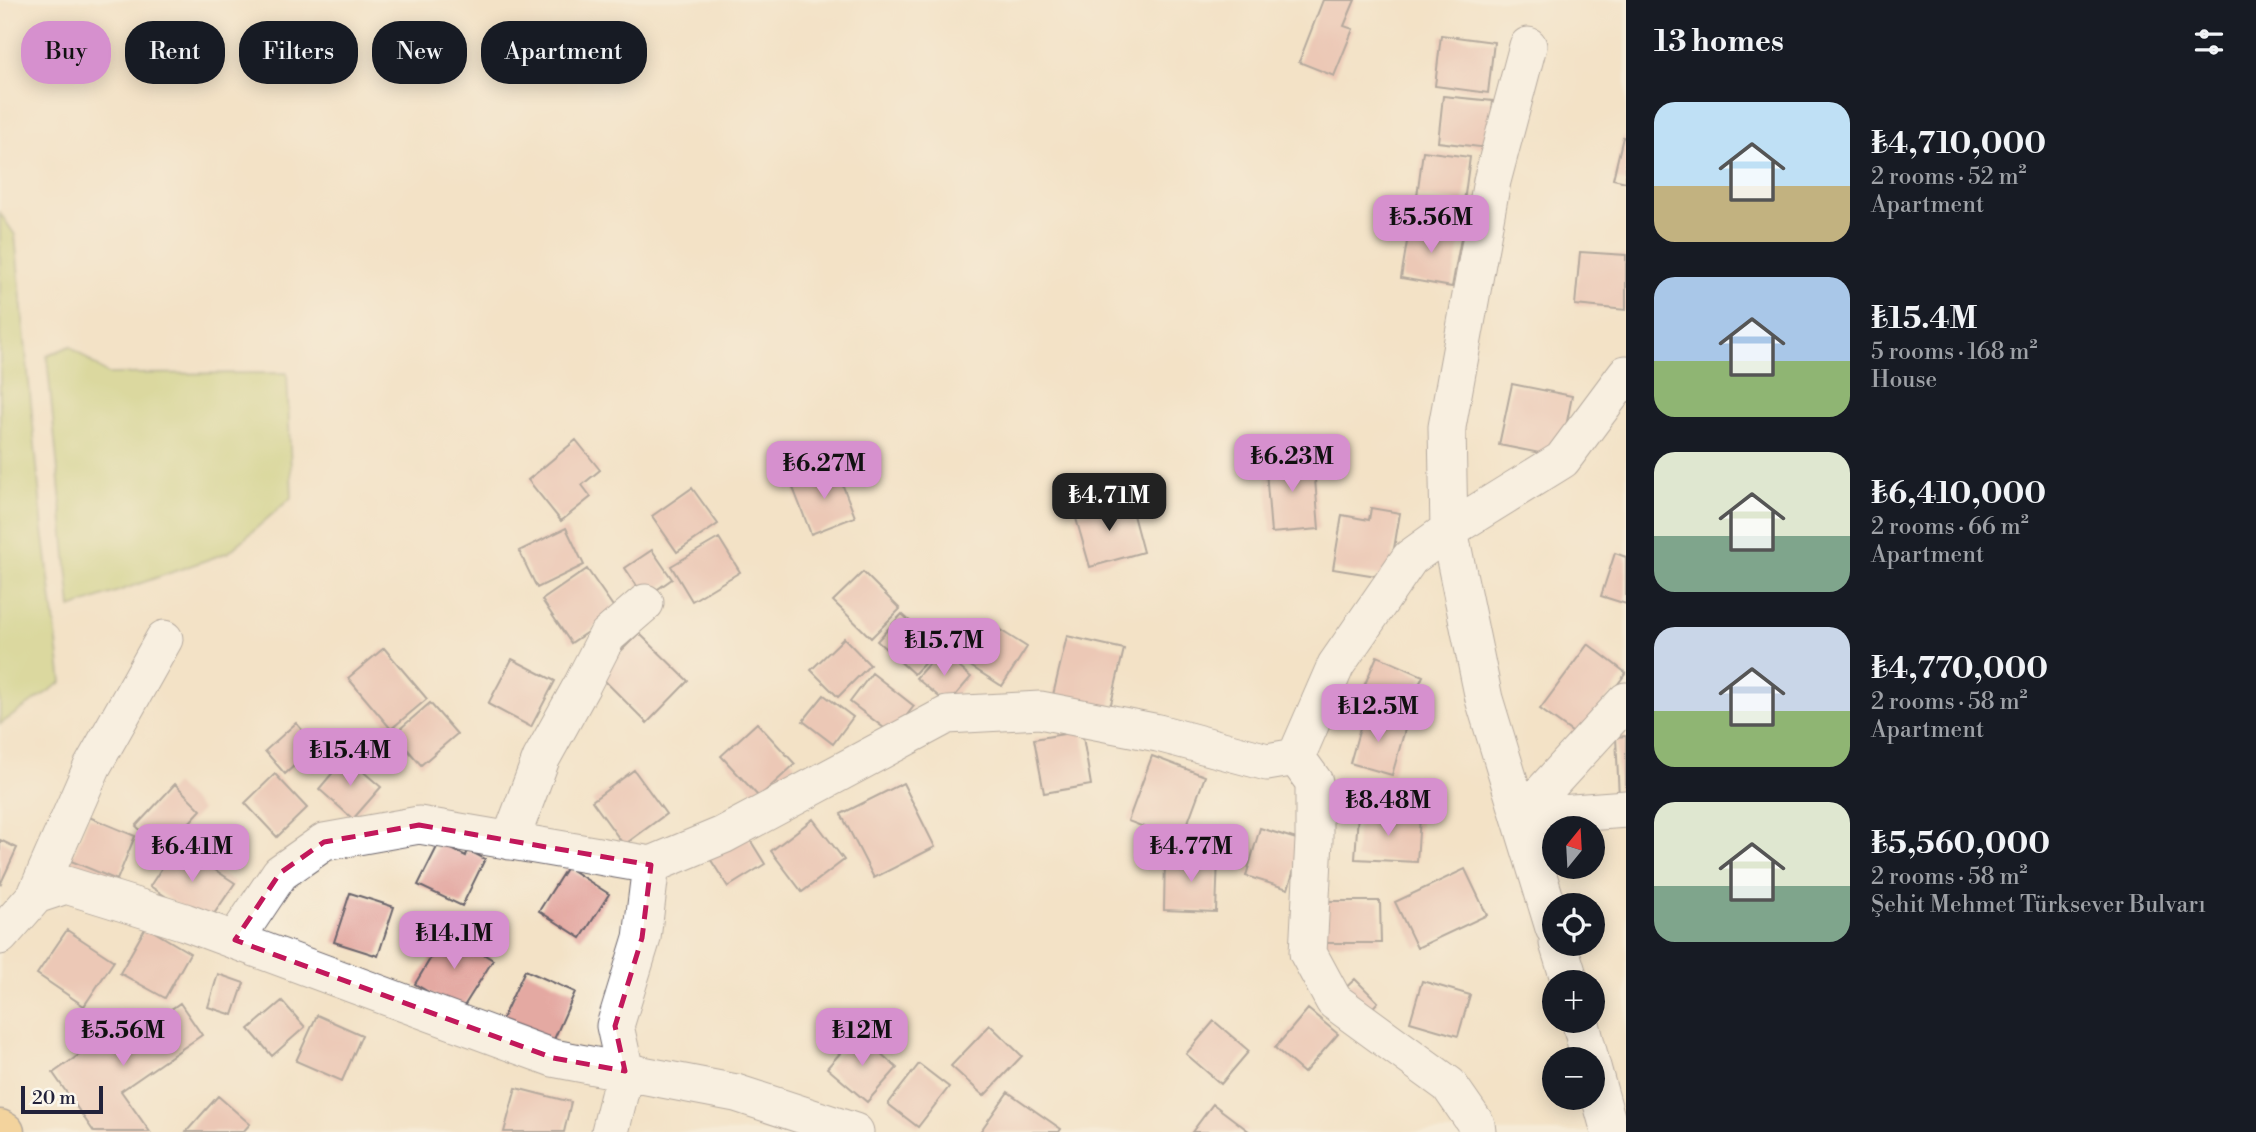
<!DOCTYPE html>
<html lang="en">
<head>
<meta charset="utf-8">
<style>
	:root { --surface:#171b24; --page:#20242c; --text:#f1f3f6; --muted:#9ea1a6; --accent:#d690ce }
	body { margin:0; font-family:"Libre Bodoni",serif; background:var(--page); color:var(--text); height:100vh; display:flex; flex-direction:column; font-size:26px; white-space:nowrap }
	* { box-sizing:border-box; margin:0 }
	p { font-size:23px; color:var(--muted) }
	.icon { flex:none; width:38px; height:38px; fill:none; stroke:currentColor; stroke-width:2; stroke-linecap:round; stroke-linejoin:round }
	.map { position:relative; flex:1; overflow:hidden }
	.side { display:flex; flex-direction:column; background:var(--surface); width:630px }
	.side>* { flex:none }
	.top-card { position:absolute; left:21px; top:21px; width:665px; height:63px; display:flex; gap:14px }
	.needle { width:46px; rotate:18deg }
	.fabs { position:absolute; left:1542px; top:816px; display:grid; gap:14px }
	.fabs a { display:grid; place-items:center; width:63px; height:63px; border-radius:50%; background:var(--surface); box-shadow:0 4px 18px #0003; font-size:35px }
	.scale { position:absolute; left:21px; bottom:18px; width:82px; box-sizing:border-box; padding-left:7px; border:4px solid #22223b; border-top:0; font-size:19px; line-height:24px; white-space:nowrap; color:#22223b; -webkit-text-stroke:5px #fbf7ec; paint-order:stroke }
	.price { position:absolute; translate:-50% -60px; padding:0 16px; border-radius:14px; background:var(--accent); color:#111; font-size:23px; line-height:46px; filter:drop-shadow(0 2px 4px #0008) }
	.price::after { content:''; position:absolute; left:50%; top:42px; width:21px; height:16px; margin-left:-10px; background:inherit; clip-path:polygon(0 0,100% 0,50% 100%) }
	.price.current { background:#222; color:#fff }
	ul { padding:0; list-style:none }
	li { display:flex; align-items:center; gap:21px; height:175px; padding:0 28px }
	li span { display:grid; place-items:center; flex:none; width:196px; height:140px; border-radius:21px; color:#555 }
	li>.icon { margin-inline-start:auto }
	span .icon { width:84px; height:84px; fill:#fffc; stroke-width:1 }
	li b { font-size:30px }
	h2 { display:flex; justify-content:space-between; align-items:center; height:84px; padding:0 28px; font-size:30px }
	.pill { padding:0 24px; border-radius:28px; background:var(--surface); box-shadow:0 4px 18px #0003; font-size:24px; line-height:63px }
	.pill.current { background:var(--accent); color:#111 }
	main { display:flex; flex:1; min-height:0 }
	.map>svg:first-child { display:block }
	.green { fill:#becd6f; stroke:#707855; stroke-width:2 }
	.building { fill:#e4a9a2 }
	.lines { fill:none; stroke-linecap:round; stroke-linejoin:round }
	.minor-casing { stroke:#6b656c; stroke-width:39 }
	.highway-casing { stroke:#6b656c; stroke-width:41 }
	.minor { stroke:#fff; stroke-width:37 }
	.highway { stroke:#f3c26a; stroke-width:38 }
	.marked { fill:none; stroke:#c2185b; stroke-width:5; stroke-dasharray:14 9; stroke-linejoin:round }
</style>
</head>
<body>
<main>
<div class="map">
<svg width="1626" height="1132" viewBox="0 0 1626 1132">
	<rect width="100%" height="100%" fill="#fbf7ec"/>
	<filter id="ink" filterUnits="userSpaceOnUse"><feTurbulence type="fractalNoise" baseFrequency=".0143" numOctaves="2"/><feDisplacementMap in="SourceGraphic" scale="14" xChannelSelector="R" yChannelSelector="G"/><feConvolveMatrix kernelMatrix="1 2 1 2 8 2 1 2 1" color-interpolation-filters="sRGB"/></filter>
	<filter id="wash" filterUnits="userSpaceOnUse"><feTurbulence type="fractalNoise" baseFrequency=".00686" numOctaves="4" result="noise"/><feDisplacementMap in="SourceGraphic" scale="28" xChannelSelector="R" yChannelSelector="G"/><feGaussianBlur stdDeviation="1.57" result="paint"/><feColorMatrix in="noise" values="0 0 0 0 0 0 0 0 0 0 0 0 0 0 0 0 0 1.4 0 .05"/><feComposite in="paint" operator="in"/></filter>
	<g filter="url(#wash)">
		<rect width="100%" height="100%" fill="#f3e2c6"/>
		<path class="green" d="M0,213L15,235L43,530L62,682L0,724Z
			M70,346L107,374L287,373L292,497L229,552L71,608L47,356Z"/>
		<g id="blocks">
			<path class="building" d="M1323,0H1355L1344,26L1353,29L1334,76L1299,62Z
				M1441,35L1494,42L1488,93L1435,86Z
				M1443,96L1493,101L1488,148L1438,142Z
				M1623,137L1626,138V182L1613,179Z
				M1423,151L1470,157L1464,202L1417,196Z
				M1410,224L1462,233L1452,287L1401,278Z
				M1580,252L1626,255V310L1575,305Z
				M1512,384L1572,396L1560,457L1499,445Z
				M576,440L600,470L582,485L591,497L561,521L528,480Z
				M1313,454L1319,529L1271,533L1265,458Z
				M836,468L855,517L811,534L792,485Z
				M692,488L718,524L677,552L652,516Z
				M1129,500L1143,552L1090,567L1075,515Z
				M1371,508L1400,513L1389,578L1333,569L1342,515L1369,520Z
				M566,528L584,565L537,588L519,551Z
				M719,538L740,572L692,601L671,566Z
				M652,550L672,579L645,598L625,568Z
				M1615,553L1626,557V604L1601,596Z
				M587,569L617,612L571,643L542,600Z
				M863,572L900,609L871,638L833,601Z
				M902,614L939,648L914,674L877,641Z
				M986,621L1027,647L1002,686L961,660Z
				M639,633L688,681L647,723L598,674Z
				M1067,636L1124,649L1110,708L1053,695Z
				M844,638L870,665L838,697L811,670Z
				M1588,644L1626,673L1579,737L1540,709Z
				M384,648L427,699L391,729L348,678Z
				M940,651L971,677L948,704L916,678Z
				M1377,656L1423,676L1404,719L1359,698Z
				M512,659L555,681L531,727L488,704Z
				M872,673L914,706L892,734L850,702Z
				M824,695L853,717L833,744L803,721Z
				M430,703L457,734L421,765L394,734Z
				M1364,714L1406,726L1392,775L1350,763Z
				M296,723L316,746L285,774L265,751Z
				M757,723L795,764L759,797L721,756Z
				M1082,731L1091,785L1044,793L1034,739Z
				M1626,736V796L1619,797L1616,737Z
				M1152,756L1205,776L1181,841L1128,821Z
				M346,757L381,787L353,819L319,789Z
				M634,770L666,814L624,845L592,801Z
				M275,774L307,808L277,837L245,803Z
				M903,783L935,847L874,878L841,814Z
				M175,784L201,810L163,851L136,826Z
				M1358,814L1420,817L1417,862L1355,859Z
				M89,817L135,836L117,880L71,861Z
				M813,819L844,860L802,892L771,851Z
				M1260,828L1303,841L1288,889L1246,876Z
				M747,835L765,864L728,887L709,857Z
				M0,840L17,848L0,885Z
				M439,843L466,856L468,850L485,859L462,906L418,885Z
				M177,845L235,883L207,924L150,886Z
				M1165,856L1218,857L1216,912L1164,910Z
				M567,867L609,894L581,938L539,911Z
				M1465,869L1487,915L1417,948L1395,902Z
				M350,893L394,907L378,956L334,942Z
				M1321,901H1380L1381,943H1321Z
				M146,927L190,953L165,998L120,973Z
				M67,930L114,961L84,1006L37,974Z
				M447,931L493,960L461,1011L415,984Z
				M525,970L575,992L552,1044L501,1021Z
				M218,974L244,983L233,1015L208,1007Z
				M1355,979L1378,1002L1363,1018L1339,994Z
				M1422,981L1470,995L1458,1036L1410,1022Z
				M282,1001L305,1027L272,1056L249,1029Z
				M180,1003L202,1035L121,1091L150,1132H94L53,1073L138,1014L147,1026Z
				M1308,1009L1338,1034L1304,1073L1275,1048Z
				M317,1015L362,1035L342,1081L296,1061Z
				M1214,1021L1249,1051L1221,1084L1186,1054Z
				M990,1025L1022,1056L984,1096L951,1066Z
				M858,1033L897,1068L867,1102L827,1068Z
				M919,1064L949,1087L918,1127L888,1104Z
				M516,1088L571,1102L564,1132H504Z
				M1008,1092L1061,1129L1059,1132H980Z
				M218,1096L250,1124L243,1132H186Z
				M1213,1104L1250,1132H1192Z"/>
		</g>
	</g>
	<g filter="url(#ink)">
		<use href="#blocks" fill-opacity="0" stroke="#6b656c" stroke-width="2"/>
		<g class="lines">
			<defs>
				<path id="minor" d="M1528,46L1492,181L1447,427L1449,530L1484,699L1554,928
					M1296,757L1314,782V840L1308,953L1334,1001L1449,1085L1476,1124L1477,1132
					M1520,817L1626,701
					M1520,817L1626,809
					M510,841L541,759L582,685L607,636L645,603
					M36,895L92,767L164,639
					M0,936L36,895L66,885L185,922L553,1058L736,1093L855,1132
					M235,940L280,873L324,842L419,825L651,865L723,835L947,715L1040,710L1158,733L1267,762L1296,757L1336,665L1410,558L1449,530L1562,460L1626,374
					M1558,943L1570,982
					M1580,1020L1590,1059
					M1592,1067L1610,1132
					M610,1132L625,1071L615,1026L642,938L651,865"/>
				<path id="highway" d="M0,1129L5,1132"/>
			</defs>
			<use href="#minor" class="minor-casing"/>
			<use href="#highway" class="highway-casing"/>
			<use href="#minor" class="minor"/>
			<use href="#highway" class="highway"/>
		</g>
	</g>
	<path d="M0 0H1626V1132H0ZM419,825L651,865L642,938L615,1026L625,1071L553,1058L235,940L280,873L324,842Z" fill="#f3e2c6" fill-opacity=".55" fill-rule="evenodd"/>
	<path class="marked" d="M419,825L651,865L642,938L615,1026L625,1071L553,1058L235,940L280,873L324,842Z"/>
</svg>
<div class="fabs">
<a><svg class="needle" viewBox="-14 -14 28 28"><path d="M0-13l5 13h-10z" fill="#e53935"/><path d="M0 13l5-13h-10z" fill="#9ea1a6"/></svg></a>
<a><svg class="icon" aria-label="locate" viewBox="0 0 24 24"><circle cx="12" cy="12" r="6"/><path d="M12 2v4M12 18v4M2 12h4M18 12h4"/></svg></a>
<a>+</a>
<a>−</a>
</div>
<div class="scale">20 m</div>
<b class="price" style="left:1431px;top:255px">₺5.56M</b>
<b class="price" style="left:1292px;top:494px">₺6.23M</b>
<b class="price" style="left:824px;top:501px">₺6.27M</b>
<b class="price current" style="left:1109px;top:533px">₺4.71M</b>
<b class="price" style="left:944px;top:678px">₺15.7M</b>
<b class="price" style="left:1378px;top:744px">₺12.5M</b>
<b class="price" style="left:350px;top:788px">₺15.4M</b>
<b class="price" style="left:1388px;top:838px">₺8.48M</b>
<b class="price" style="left:192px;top:884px">₺6.41M</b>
<b class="price" style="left:1191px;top:884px">₺4.77M</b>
<b class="price" style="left:454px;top:971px">₺14.1M</b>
<b class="price" style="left:123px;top:1068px">₺5.56M</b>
<b class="price" style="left:862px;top:1068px">₺12M</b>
<div class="top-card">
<a class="pill current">Buy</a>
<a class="pill">Rent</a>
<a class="pill">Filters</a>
<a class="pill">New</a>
<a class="pill">Apartment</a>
</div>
</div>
<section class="side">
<h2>13 homes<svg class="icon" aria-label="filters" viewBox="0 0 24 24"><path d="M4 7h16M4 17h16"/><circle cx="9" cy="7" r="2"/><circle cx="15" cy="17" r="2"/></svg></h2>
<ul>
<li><span style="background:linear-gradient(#bfe0f5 60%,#c2b280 0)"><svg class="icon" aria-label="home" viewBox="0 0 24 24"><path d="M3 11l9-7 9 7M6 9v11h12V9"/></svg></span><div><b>₺4,710,000</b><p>2 rooms · 52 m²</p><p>Apartment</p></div></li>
<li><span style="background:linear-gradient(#a9c7e8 60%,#8fb573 0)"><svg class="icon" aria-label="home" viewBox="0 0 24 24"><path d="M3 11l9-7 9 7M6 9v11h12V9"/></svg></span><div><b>₺15.4M</b><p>5 rooms · 168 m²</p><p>House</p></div></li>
<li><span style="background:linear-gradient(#dfe7d0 60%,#7fa58c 0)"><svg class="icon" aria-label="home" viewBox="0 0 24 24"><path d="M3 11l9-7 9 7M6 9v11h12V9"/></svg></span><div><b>₺6,410,000</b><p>2 rooms · 66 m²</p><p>Apartment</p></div></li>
<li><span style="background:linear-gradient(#c9d6e8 60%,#8fb573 0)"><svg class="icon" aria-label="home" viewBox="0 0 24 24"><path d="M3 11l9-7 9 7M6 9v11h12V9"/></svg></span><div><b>₺4,770,000</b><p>2 rooms · 58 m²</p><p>Apartment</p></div></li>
<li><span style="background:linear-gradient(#dfe7d0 60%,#7fa58c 0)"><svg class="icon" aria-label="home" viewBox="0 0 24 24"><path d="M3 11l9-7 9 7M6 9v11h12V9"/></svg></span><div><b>₺5,560,000</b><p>2 rooms · 58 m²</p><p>Şehit Mehmet Türksever Bulvarı</p></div></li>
</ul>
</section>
</main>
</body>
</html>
